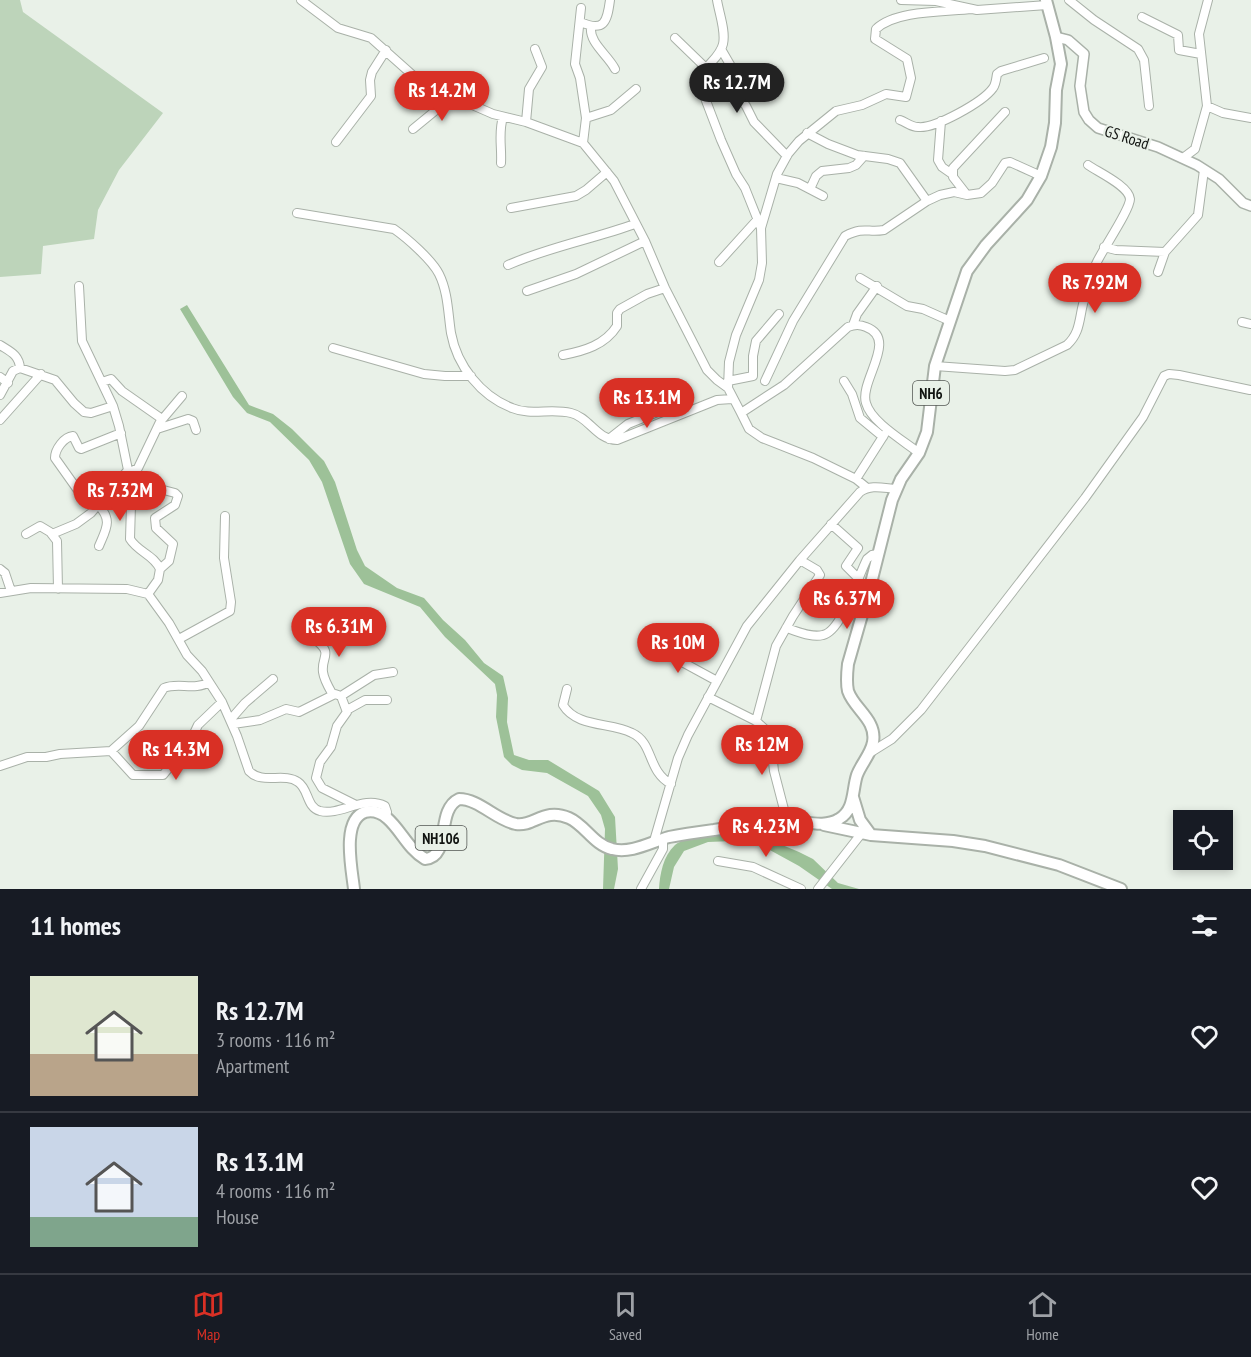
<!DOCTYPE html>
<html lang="en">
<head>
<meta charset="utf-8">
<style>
	:root { --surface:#171b24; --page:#242831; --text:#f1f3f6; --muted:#9ea1a6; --line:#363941; --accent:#d93025 }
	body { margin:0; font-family:"PT Sans Narrow",sans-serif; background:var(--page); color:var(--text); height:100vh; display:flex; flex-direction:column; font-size:22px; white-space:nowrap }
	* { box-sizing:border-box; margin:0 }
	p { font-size:20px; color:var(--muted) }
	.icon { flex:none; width:33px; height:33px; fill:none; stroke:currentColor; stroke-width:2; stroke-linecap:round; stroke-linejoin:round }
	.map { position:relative; height:889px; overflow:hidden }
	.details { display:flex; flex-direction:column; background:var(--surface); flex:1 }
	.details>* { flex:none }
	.buttons { position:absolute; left:1173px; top:810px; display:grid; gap:12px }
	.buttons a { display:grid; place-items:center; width:60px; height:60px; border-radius:0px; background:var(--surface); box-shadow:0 3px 9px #0003; font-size:30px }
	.price { position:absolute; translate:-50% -51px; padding:0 14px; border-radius:21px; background:var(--accent); color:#fff; font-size:20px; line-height:39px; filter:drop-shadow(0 2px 3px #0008) }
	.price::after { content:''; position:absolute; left:50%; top:36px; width:18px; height:14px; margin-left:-9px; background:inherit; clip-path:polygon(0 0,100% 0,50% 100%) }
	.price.active { background:#222; color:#fff }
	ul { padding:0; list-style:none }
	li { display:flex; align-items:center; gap:18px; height:150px; padding:0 30px }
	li+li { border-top:2px solid var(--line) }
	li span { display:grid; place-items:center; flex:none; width:168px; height:120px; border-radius:0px; color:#555 }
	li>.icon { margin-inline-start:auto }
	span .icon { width:72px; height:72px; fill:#fffc; stroke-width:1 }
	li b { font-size:26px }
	h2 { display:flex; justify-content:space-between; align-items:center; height:72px; padding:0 30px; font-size:26px }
	.dock { display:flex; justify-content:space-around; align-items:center; height:84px; border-top:2px solid var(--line); background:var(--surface); font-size:16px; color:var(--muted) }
	.dock a { display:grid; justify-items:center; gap:3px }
	.dock .active { color:var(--accent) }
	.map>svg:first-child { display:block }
	.green { fill:#bdd4ba }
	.water { fill:#9dc198 }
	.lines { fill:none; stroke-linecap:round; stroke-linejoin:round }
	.minor-casing { stroke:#a9b1a8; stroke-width:10 }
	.major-casing { stroke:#a9b1a8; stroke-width:12 }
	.highway-casing { stroke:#a9b1a8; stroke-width:14 }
	.minor { stroke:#fff; stroke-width:8 }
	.major { stroke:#fff; stroke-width:9 }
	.highway { stroke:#fff; stroke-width:10 }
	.labels { text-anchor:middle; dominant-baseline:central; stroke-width:4.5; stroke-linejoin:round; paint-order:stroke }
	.shield { fill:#e9f1e8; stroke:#525652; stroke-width:1.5 }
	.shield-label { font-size:15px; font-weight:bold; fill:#111411 }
	.street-label { font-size:16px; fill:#111411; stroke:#e9f1e8 }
</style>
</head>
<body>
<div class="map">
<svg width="1251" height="889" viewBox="0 0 1251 889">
	<rect width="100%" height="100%" fill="#e9f1e8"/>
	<path class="green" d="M0,0H20L23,12L163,113L119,170L98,210L94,239L43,246L41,274L0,277Z"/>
	<path class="water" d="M187,305L249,405L273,414L292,429L324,461L335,482L357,550L365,566L397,588L424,598L443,620L465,640L484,663L503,676L508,698L507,722L514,755L529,760H548L599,791L615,817L618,869L614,889H603L605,829L601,815L588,796L547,773L522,770L512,765L504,757L496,717L497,695L495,684L445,637L420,607L364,584L350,564L322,482L309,460L270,422L247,413L233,397L180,309Z
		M745,833L756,834L799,852L813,859L838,883L859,889H832L799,866L755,842L733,841L708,842L684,851L674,867L669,889H659C660,874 663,856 675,845C686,835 729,835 745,833Z"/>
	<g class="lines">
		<defs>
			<path id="minor" d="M301,0L338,28L371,38L417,79L429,86L452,93L470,104L493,114L526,122L583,143L614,181L645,241L665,288L707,370L717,380L728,388
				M717,0C719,13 726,31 723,44C719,61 700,66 700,85L721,140L736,174L745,188L761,228
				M901,0L936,1L977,10L1047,5
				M1069,0L1094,20L1138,49L1144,60L1149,106
				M581,8L575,64L580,78L586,118L583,143
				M1142,17L1178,35L1179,50L1201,54
				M580,22C604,32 607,23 610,0
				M591,27C589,43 608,55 615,69
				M675,38L706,68
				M721,49L732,68L736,92L746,106L754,122L787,156
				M1207,106L1223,113L1251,118
				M586,118L611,110L636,89
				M900,120C906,122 911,127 918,127C935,129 983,102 993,88C996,84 996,79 997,74L1001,71L1044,58
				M941,121L938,160L942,167L952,174
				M526,122L529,89L542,67L535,49
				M413,129L441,106L458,97
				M807,133L828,144L857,155L888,159L900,163L927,201
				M336,142L371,96L370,80L372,72L386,50
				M1183,158L1195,149L1207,106L1199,34L1208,0
				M501,163C502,147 498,133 503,117
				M776,178L798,183L823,196
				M810,189L816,176L822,171L849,168L856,165L864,156
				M967,195L953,177V168L1005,112
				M511,208L576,196L586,190L607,172
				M297,213L394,229C407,238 432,260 439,274C448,292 448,313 451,333C457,366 481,396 512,408C531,416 550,408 571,413C589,417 597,440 617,440L717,400L732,399
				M1104,247L1116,250L1165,252
				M719,262L757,220
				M508,265C549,247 593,239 635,224
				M1158,272L1165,252L1198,215L1204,170
				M860,278L907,306L923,309L950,321
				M527,291L576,274L645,241
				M1242,322L1251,324
				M853,325L857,314L877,286
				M0,345C11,352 19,355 20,368
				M333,348L424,374L445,376H471
				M563,355C584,351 605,345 617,326V313L620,309L647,294L665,288
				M935,366L1005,371L1015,370L1067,345C1080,333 1079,320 1083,304C1087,290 1091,277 1096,264C1102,250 1130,210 1130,199C1129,186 1098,172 1088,165
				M0,377L8,383
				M728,381L753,376V356L756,341L779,314
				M765,381L793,321L845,236C865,226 867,233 884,230L927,201L940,195L954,192L967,195L981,193L992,183L1005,163L1010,162L1041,176
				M844,381L852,394L860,418L883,437
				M102,382L111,379L122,391L162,419
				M0,395L13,371L20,368L55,380L74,403L84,412L91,413L113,406
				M741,413L749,429L762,438L813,458L856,479L866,487
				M0,420L41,374
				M157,429L188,419L193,421L196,430
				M609,439L628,424L677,404
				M919,453C904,441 871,422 866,403C859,381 899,339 866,327C860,324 855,324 848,327L784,385L741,413L728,388L729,362L736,335L759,280L762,263L761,228L777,174L788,154L799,141L836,111L862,105L886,94L906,97L911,78L907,59L875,39L876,29C896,10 945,12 972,9
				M130,471H132L138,468L160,422L182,396
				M132,471L130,539C138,552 154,555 160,569L158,580L148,594
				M856,479L884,435
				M133,482L175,493L178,496L175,505L155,518L156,528L173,544L169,561L160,569
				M77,489L55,458C55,449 64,437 73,436L79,448L81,449L121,433
				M98,505C113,520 106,529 99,546
				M831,524L858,548L846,566L858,578
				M26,534L40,526L50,532L57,541L58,589
				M52,534L76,524L91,513L128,470L119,426L113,406L82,341L79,286
				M0,569L5,573L11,591
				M0,593L31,588L127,589L148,594L169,623L187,655L202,671L222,702L237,736L249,771C262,785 284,772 298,782C309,789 306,807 320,811C341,816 363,795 385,806L387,812L386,818
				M786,628C797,631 811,638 823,635C842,631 858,576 867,559L872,555L878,554
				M179,639L230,611L231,602L224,558L225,516
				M317,641C333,654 321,657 323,672C324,680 329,688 333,695
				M651,645L717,681
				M567,689L563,705C577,728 611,722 632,733C654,743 647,771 671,784
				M341,696L347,712L337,726L331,747L320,762L316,778L322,788L356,805
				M708,697L756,721L768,732L771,743L774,771L787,821
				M347,710L365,700H387
				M231,719L245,703L273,679
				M756,721L776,646L793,616L820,575L817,570L800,560
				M233,724L260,720L286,709L299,712L335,694L341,696L374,675L393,672
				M111,751L133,775H163L190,742L198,725L222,702
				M868,754L892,739L921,710L1085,498L1143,417L1164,376L1169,374L1179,375L1250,390
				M0,766L27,757H46L60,754L111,751L139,726L164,688C178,682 195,691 209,682
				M654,841L678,758L688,735L747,626L800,560L860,492C871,484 883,488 896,489
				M718,861L753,867L801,889
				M641,889L663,849V839
				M818,889L861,834"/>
			<path id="major" d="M1056,37L1068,40L1084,54L1080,86L1084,112L1089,120L1098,128L1158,147L1197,165L1219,179L1243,203L1251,206"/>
			<path id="highway" d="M853,797L860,820L871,835L953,841L985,846L1059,865L1121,889
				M824,825L871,835
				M354,889C352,870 341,820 365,812C373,810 381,813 387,818C401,830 408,849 425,859C452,857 435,810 459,799C479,799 496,820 516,824C534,827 544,807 569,818C585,825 594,845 612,849C631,854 651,842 669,837C684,834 699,832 714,830C738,826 762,823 786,821C803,820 823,829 839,819C855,810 852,790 857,775C861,764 871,754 873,742C877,720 854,709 848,691C846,682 847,673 848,664L870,587L892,500L901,479L919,453L927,432L935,366L967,271L986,245L1027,200L1041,176L1051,147L1055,123L1056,90L1061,64L1056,37L1046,0"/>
		</defs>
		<use href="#minor" class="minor-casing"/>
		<use href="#major" class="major-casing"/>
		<use href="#highway" class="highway-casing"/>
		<use href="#minor" class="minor"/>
		<use href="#major" class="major"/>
		<use href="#highway" class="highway"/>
	</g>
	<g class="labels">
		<g class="shield">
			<rect x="913" y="381" width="36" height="24" rx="4.5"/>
			<rect x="415.5" y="826" width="51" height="24" rx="4.5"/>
		</g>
		<g class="shield-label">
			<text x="931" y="393">NH6</text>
			<text x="441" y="838">NH106</text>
		</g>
		<g class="street-label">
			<text transform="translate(1127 137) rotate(18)">GS Road</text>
		</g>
	</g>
</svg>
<div class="buttons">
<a><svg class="icon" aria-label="locate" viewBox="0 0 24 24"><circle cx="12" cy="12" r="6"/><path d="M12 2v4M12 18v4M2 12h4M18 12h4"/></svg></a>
</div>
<b class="price active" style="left:737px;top:114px">Rs 12.7M</b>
<b class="price" style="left:442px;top:122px">Rs 14.2M</b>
<b class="price" style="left:1095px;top:314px">Rs 7.92M</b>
<b class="price" style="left:647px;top:429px">Rs 13.1M</b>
<b class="price" style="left:120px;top:522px">Rs 7.32M</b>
<b class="price" style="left:847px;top:630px">Rs 6.37M</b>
<b class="price" style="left:339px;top:658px">Rs 6.31M</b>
<b class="price" style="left:678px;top:674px">Rs 10M</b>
<b class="price" style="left:762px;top:776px">Rs 12M</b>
<b class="price" style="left:176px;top:781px">Rs 14.3M</b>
<b class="price" style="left:766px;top:858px">Rs 4.23M</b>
</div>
<section class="details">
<h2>11 homes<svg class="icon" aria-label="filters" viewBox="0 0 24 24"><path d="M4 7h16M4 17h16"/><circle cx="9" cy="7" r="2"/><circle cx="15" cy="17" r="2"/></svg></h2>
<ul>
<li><span style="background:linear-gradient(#dfe7d0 65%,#b9a48a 0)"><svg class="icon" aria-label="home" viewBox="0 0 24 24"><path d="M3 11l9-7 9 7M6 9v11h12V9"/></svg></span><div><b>Rs 12.7M</b><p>3 rooms · 116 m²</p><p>Apartment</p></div><svg class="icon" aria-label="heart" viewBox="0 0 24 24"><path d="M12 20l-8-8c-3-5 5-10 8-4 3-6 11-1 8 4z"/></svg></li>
<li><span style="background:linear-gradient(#c9d6e8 75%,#7fa58c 0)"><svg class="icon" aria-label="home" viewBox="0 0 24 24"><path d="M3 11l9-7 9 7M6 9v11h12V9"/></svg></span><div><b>Rs 13.1M</b><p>4 rooms · 116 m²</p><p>House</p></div><svg class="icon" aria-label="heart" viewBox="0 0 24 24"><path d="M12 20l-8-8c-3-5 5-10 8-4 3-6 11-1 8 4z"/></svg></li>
</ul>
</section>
<nav class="dock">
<a class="active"><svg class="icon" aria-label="map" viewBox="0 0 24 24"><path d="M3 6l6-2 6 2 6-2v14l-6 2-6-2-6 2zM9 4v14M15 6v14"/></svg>Map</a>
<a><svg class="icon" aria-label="saved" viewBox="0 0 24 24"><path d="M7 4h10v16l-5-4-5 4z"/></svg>Saved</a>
<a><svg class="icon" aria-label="home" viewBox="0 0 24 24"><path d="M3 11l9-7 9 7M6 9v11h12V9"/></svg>Home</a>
</nav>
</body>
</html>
